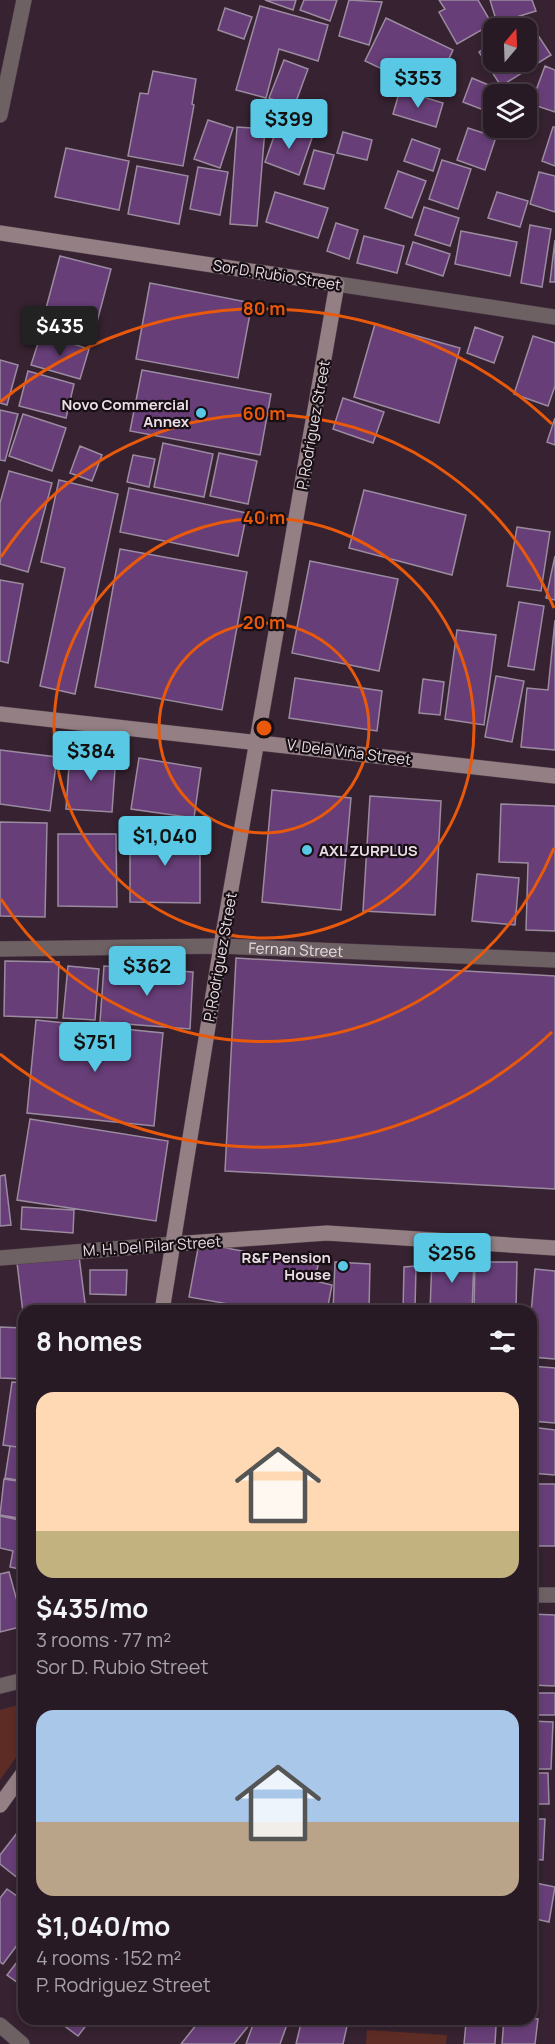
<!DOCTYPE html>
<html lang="en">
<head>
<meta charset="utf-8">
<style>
	:root { --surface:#281a24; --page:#342731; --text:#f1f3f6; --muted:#a5a1a6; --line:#443841; --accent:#59c8e5 }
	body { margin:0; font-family:Manrope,sans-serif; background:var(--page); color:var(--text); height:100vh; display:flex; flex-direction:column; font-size:22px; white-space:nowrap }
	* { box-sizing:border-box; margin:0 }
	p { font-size:20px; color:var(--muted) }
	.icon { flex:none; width:33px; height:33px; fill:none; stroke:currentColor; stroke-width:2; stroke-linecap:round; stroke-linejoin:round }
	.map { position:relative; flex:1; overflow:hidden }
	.side { position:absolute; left:18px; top:1305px; width:519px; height:720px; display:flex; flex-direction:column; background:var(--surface); border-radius:18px; box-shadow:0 3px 9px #0003,0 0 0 2px var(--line) }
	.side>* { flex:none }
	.needle { width:39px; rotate:19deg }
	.fabs { position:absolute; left:483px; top:18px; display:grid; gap:12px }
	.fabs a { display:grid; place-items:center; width:54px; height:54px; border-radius:12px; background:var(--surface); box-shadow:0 3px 9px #0003,0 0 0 2px var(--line); font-size:30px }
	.price { position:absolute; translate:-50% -51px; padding:0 14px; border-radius:6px; background:var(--accent); color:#111; font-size:20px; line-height:39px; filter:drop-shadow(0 2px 3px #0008) }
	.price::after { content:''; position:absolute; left:50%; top:36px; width:18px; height:14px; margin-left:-9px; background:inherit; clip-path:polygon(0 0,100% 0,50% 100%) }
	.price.on { background:#222; color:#fff }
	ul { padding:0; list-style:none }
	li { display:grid; align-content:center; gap:12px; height:318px; padding:0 18px }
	li span { display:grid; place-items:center; height:186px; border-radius:18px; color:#555 }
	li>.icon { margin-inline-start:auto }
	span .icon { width:108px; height:108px; fill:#fffc; stroke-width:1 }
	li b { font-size:26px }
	h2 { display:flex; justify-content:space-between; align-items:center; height:72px; padding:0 18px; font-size:26px }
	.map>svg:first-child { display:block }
	.green { fill:#5d2c25 }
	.building { fill:#673e77; stroke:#9b8ba1; stroke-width:1.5 }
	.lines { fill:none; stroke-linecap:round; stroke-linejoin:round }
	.street-casing { stroke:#53404d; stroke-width:16 }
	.secondary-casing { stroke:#53404d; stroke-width:16 }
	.street { stroke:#6e6164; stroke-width:15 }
	.secondary { stroke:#948084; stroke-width:15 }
	.ring { fill:none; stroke:#e8590c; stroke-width:3 }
	.poi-dot { fill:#59c8e5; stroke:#180f15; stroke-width:2 }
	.labels { text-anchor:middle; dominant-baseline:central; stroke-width:4.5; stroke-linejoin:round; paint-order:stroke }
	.street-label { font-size:15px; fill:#eadde5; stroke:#180f15 }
	.poi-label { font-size:15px; font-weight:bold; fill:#eadde5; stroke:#180f15; text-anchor:end }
	.centre { fill:#e8590c; stroke:#180f15; stroke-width:3 }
	.ring-label { font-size:18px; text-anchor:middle; font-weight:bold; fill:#e8590c; stroke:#180f15; stroke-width:4.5; stroke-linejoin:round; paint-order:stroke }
</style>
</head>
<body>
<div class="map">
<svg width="555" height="2044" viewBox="0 0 555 2044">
	<rect width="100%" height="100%" fill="#362230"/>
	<path class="green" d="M24,1703V1746L0,1780V1710Z
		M367,2030L447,2035L446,2044H366Z"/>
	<path class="building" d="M265,0H296L293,10Z
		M304,0H337L330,21L300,10Z
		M349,0L382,2L369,45L339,36Z
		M439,0H478L492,24L457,44L439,12L445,9Z
		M490,0H532L536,11L497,23Z
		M260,6L328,25L318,61L279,49L266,98L236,90Z
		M225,8L252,17L244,39L218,30Z
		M386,18L453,50L433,93L365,61Z
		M528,20L551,55L501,86L479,52L494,42V62H526V28H515Z
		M284,60L308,69L294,107L269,98Z
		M545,66L555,70V112L531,104Z
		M153,71L196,79L192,104L194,105L183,166L128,156L140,93L148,94Z
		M472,78L505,92L504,94H494V114L463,102Z
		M400,90L443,103L436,127L393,114Z
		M208,120L233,128L220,168L194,159Z
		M278,125L312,138L299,175L265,162Z
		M237,127L265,129L257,226L230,224Z
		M553,127H555V166L542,161Z
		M468,128L496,137L485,170L457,160Z
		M343,132L372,140L367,160L337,153Z
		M412,139L440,149L433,171L404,161Z
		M66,148L129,161L119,210L55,197Z
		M314,150L334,155L324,189L304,184Z
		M442,160L471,169L458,209L429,199Z
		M137,166L188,176L179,224L128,214Z
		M198,167L228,172L220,215L190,209Z
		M398,171L426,181L412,218L385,208Z
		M539,172L555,176V212L530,204Z
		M275,192L328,208L318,238L266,222Z
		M497,192L528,201L520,227L488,218Z
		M424,207L459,218L450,246L415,235Z
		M336,223L358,230L349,259L327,251Z
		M530,225L551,229L542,287L521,283Z
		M461,231L517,242L510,276L455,264Z
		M364,236L404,246L397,273L357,263Z
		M555,240V282H550Z
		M413,242L450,254L443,276L406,264Z
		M60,256L111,269L92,341L41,327Z
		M150,283L252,303L238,378L136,359Z
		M375,324L460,348L439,423L354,397Z
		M475,327L503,337L494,363L467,353Z
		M41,334L89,349L80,379L31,365Z
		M533,336L555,343V386L548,406L514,394Z
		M0,360L18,365L7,405L0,403Z
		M142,370L271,394L260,455L130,431Z
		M28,371L74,384L66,418L19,406Z
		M343,398L384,412L373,443L333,429Z
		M0,410L18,414L5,461L0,460Z
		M23,414L66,428L52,471L9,456Z
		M555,418V445L547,442Z
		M163,443L213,454L204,497L154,487Z
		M80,446L102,455L92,481L70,473Z
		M219,453L257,461L248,504L210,496Z
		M133,455L155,459L149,487L127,482Z
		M9,471L52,483L28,572L0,564V503Z
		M59,480L118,494L75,694L40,686L65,568L41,562Z
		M129,488L247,513L238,556L120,532Z
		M364,490L466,515L452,575L349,548Z
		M517,527L550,532L541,591L507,586Z
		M120,549L247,572L222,710L95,687Z
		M555,556V600L546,598Z
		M310,561L398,579L379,671L292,653Z
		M0,580L23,584L8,663L0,661Z
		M519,602L544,606L534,670L508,666Z
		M555,620V750L521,747L527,688L548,690Z
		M457,630L496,635L484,725L445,719Z
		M496,676L524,681L512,742L485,737Z
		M295,678L382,691L377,731L289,718Z
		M423,679L444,682L440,715L419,713Z
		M0,750L57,757L50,811L0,804Z
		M70,751L116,755L112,812L66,809Z
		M139,758L201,768L194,818L131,809Z
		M272,790L351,798L341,910L262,902Z
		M370,796L441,801L435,915L363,911Z
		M501,804L555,806V931L526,930L528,863L499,862Z
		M0,822L47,823L45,917L0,916Z
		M130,832H200V903L130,902Z
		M58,834H116L117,907L58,906Z
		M477,874L519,878L515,925L472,921Z
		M236,958L555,976V1189L225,1171Z
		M5,961L59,962L57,1018L4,1016Z
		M68,966L99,969L95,1020L63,1018Z
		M104,966L193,972L190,1029L100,1022Z
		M36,1020L163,1033L154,1126L27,1113Z
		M30,1119L168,1141L156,1221L17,1200Z
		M5,1175L11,1225L0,1226V1176Z
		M22,1207L74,1210L73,1233L21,1229Z
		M199,1243L318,1265L315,1281L332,1285L327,1311H267L189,1297Z
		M79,1256L86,1311H24V1321L17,1263Z
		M432,1257L474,1259L472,1311H430Z
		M335,1262L370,1264L369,1311H333Z
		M475,1262H517L516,1311H474Z
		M416,1266L415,1311H403L404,1267Z
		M535,1269L555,1271V1359L531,1357V1313Z
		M90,1270H127L126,1295L90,1294Z
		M0,1327L24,1328V1379L0,1378Z
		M531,1366L555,1368V1423L531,1421Z
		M12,1382L24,1383V1448L3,1445Z
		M531,1427L555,1430V1475L531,1473Z
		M10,1446L24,1448V1481L5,1478Z
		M4,1479L24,1482V1519L0,1515Z
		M531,1484H555V1546H531Z
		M0,1516L24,1521V1570L10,1567L13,1551L0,1548Z
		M9,1572L24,1626L0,1632V1574Z
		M531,1614L555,1615V1686L531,1685Z
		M531,1693H555V1715H531Z
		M531,1721L553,1722L551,1769H531Z
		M531,1773H548L549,1804H531Z
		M531,1819H545L543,1860L531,1859Z
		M24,1824V1883L0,1864V1855Z
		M531,1882L555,1887L549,1922L531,1918Z
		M7,1889L24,1901V1936L3,1964L0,1962V1898Z
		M24,1953V1982L21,1985L7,1975Z
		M531,2018L538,2019L535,2044H502L504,2019Z
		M55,2019H91L78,2036Z
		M201,2019H244L250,2024L234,2044H181Z
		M255,2019H289L280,2044H246Z
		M302,2019H317L347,2026L343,2044H296Z
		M466,2023L496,2026L495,2044H464Z"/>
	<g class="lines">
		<defs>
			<g id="street">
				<path d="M0,115L24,0"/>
				<path d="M337,284L555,317"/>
				<path id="s1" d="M0,949L221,946L555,960"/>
				<path d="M0,1258L174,1244"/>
				<path d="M531,1595H555"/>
				<path d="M0,1686L24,1680"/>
				<path d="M0,2025L22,2044"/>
			</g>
			<path id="secondary" d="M0,233L337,284L221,946L162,1311
				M0,714L555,776
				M174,1244L327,1233L555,1248
				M0,1805L24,1772"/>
		</defs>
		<use href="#street" class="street-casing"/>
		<use href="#secondary" class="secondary-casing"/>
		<use href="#street" class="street"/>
		<use href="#secondary" class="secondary"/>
	</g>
	<g class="ring">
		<circle cx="264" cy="728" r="105"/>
		<circle cx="264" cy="728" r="210"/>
		<path d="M554 848A314 314 0 0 1 1 899M1 557A314 314 0 0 1 554 608"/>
		<path d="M552 1032A419 419 0 0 1 0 1054M0 402A419 419 0 0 1 552 424"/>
	</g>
	<g class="poi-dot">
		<circle cx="201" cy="413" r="6"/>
		<circle cx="307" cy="850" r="6"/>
		<circle cx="343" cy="1266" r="6"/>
	</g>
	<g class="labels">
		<g class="street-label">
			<text transform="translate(277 275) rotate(9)">Sor D. Rubio Street</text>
			<text transform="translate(313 425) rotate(-80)">P. Rodriguez Street</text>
			<text transform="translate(349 752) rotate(7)">V. Dela Viña Street</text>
			<text stroke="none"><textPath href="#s1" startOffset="296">Fernan Street</textPath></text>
			<text transform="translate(220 957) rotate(-80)">P. Rodriguez Street</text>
			<text transform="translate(152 1246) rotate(-4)">M. H. Del Pilar Street</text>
		</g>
		<g class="poi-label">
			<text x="189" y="404">Novo Commercial<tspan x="189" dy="17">Annex</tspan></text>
			<text x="319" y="850" text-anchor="start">AXL ZURPLUS</text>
			<text x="331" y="1257">R&amp;F Pension<tspan x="331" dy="17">House</tspan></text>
		</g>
	</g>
	<circle cx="264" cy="728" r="9" class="centre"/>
	<g class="ring-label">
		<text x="264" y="315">80 m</text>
		<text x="264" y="420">60 m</text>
		<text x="264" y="524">40 m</text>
		<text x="264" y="629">20 m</text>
	</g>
</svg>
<div class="fabs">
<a><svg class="needle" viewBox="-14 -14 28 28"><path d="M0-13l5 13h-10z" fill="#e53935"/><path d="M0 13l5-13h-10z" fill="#a5a1a6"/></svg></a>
<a><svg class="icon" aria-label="layers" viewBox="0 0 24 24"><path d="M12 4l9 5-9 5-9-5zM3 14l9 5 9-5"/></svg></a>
</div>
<b class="price" style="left:418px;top:109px">$353</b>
<b class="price" style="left:289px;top:150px">$399</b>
<b class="price on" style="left:60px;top:357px">$435</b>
<b class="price" style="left:91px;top:782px">$384</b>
<b class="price" style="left:165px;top:867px">$1,040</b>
<b class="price" style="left:147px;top:997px">$362</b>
<b class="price" style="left:95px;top:1073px">$751</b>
<b class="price" style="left:452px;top:1284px">$256</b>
<section class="side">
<h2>8 homes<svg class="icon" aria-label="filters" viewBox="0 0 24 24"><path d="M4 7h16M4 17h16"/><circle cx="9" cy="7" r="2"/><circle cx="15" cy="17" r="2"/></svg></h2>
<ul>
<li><span style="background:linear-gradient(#ffd9b3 75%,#c2b280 0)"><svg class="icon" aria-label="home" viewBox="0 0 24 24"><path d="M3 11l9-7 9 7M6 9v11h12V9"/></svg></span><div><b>$435/mo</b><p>3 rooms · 77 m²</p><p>Sor D. Rubio Street</p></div></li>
<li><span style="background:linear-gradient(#a9c7e8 60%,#b9a48a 0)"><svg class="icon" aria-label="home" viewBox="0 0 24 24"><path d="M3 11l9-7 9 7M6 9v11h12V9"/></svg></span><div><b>$1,040/mo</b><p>4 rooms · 152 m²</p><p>P. Rodriguez Street</p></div></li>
</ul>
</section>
</div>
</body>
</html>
